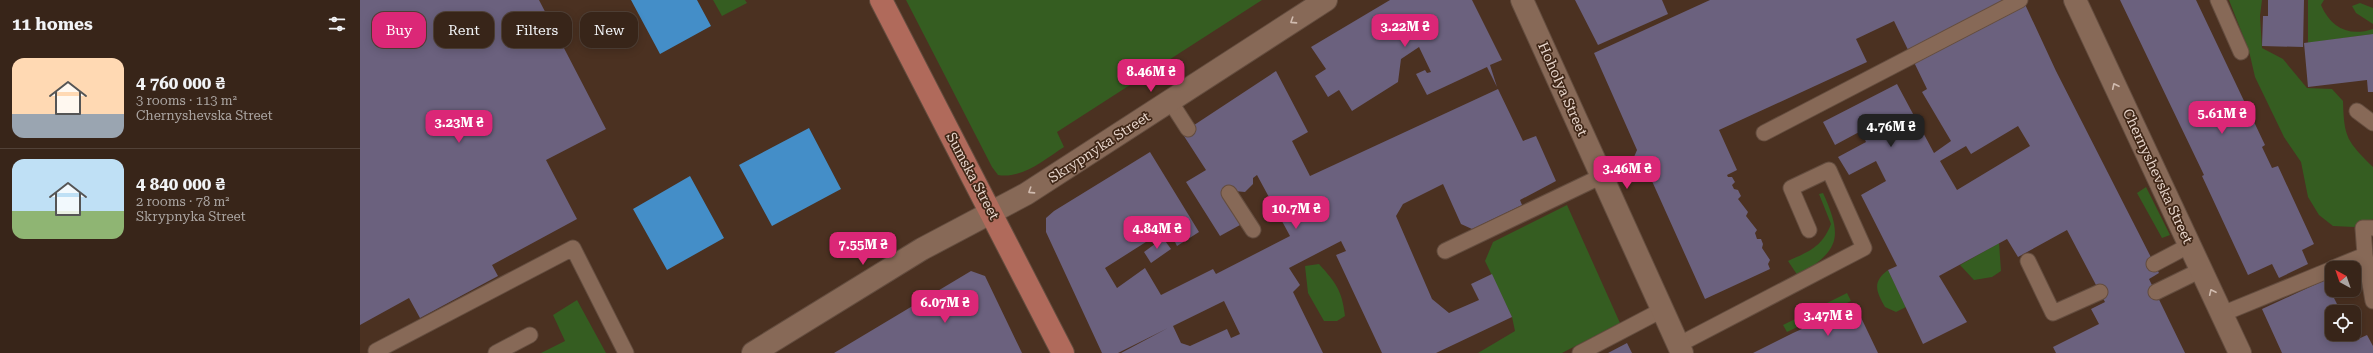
<!DOCTYPE html>
<html lang="en">
<head>
<meta charset="utf-8">
<style>
	:root { --surface:#382519; --page:#3f2d22; --text:#f1f3f6; --muted:#aba5a2; --line:#524238; --accent:#db2777 }
	body { margin:0; font-family:"Roboto Serif",serif; background:var(--page); color:var(--text); height:100vh; display:flex; flex-direction:column; font-size:15px; white-space:nowrap }
	* { box-sizing:border-box; margin:0 }
	p { font-size:13px; color:var(--muted) }
	.icon { flex:none; width:22px; height:22px; fill:none; stroke:currentColor; stroke-width:2; stroke-linecap:round; stroke-linejoin:round }
	.map { position:relative; flex:1; overflow:hidden }
	.details { display:flex; flex-direction:column; background:var(--surface); width:360px }
	.details>* { flex:none }
	.banner { position:absolute; left:12px; top:12px; width:380px; height:36px; display:flex; gap:8px }
	.needle { width:26px; rotate:320deg }
	.buttons { position:absolute; left:1965px; top:261px; display:grid; gap:8px }
	.buttons a { display:grid; place-items:center; width:36px; height:36px; border-radius:8px; background:var(--surface); box-shadow:0 2px 10px #0003,0 0 0 1px var(--line); font-size:20px }
	.price { position:absolute; translate:-50% -34px; padding:0 9px; border-radius:8px; background:var(--accent); color:#fff; font-size:13px; line-height:26px; filter:drop-shadow(0 1px 2px #0008) }
	.price::after { content:''; position:absolute; left:50%; top:24px; width:12px; height:9px; margin-left:-6px; background:inherit; clip-path:polygon(0 0,100% 0,50% 100%) }
	.price.current { background:#222; color:#fff }
	ul { padding:0; list-style:none }
	li { display:flex; align-items:center; gap:12px; height:100px; padding:0 12px }
	li+li { border-top:1px solid var(--line) }
	li span { display:grid; place-items:center; flex:none; width:112px; height:80px; border-radius:12px; color:#555 }
	li>.icon { margin-inline-start:auto }
	span .icon { width:48px; height:48px; fill:#fffc; stroke-width:1 }
	li b { font-size:17px }
	h2 { display:flex; justify-content:space-between; align-items:center; height:48px; padding:0 12px; font-size:17px }
	.tag { padding:0 14px; border-radius:12px; background:var(--surface); box-shadow:0 2px 10px #0003,0 0 0 1px var(--line); font-size:14px; line-height:36px }
	.tag.current { background:var(--accent); color:#fff }
	main { display:flex; flex:1; min-height:0 }
	.map>svg:first-child { display:block }
	.green { fill:#355d21 }
	.water { fill:#448ec8 }
	.building { fill:#6b617e; fill-rule:evenodd }
	.lines { fill:none; stroke-linecap:round; stroke-linejoin:round }
	.lane-casing { stroke:#644d3f; stroke-width:17 }
	.street-casing { stroke:#644d3f; stroke-width:24 }
	.secondary-casing { stroke:#644d3f; stroke-width:24 }
	.primary-casing { stroke:#644d3f; stroke-width:24 }
	.lane { stroke:#876957; stroke-width:15 }
	.street { stroke:#876957; stroke-width:22 }
	.secondary { stroke:#876957; stroke-width:22 }
	.primary { stroke:#b06a5b; stroke-width:22 }
	.oneway { stroke:#d0bbaf }
	.labels { text-anchor:middle; dominant-baseline:central; stroke-width:3.5; stroke-linejoin:round; paint-order:stroke }
	.street-label { font-size:14px; fill:#e8d6cc; stroke:#402717 }
</style>
</head>
<body>
<main>
<section class="details">
<h2>11 homes<svg class="icon" aria-label="filters" viewBox="0 0 24 24"><path d="M4 7h16M4 17h16"/><circle cx="9" cy="7" r="2"/><circle cx="15" cy="17" r="2"/></svg></h2>
<ul>
<li><span style="background:linear-gradient(#ffd9b3 70%,#9aa5b1 0)"><svg class="icon" aria-label="home" viewBox="0 0 24 24"><path d="M3 11l9-7 9 7M6 9v11h12V9"/></svg></span><div><b>4 760 000 ₴</b><p>3 rooms · 113 m²</p><p>Chernyshevska Street</p></div></li>
<li><span style="background:linear-gradient(#bfe0f5 65%,#8fb573 0)"><svg class="icon" aria-label="home" viewBox="0 0 24 24"><path d="M3 11l9-7 9 7M6 9v11h12V9"/></svg></span><div><b>4 840 000 ₴</b><p>2 rooms · 78 m²</p><p>Skrypnyka Street</p></div></li>
</ul>
</section>
<div class="map">
<svg width="2013" height="353" viewBox="0 0 2013 353">
	<rect width="100%" height="100%" fill="#4b3121"/>
	<path class="green" d="M353,0H385L387,3L362,16Z
		M546,0H902L697,132L704,147C685,159 663,179 638,175L632,167Z
		M1869,0H1902L1900,16L1902,48L1923,59L1947,88L1972,89L1983,101C1984,138 1987,141 2013,167V219L1994,227L1973,226L1959,215L1948,197L1941,162L1924,137L1895,77L1889,51Z
		M1948,0H1964L1961,5C1971,28 1989,37 2013,29V34L1948,43Z
		M2000,3L2013,8V24L1996,13L1992,6Z
		M1786,187L1810,235L1802,238L1777,193Z
		M1463,193C1483,237 1480,250 1438,276L1428,261C1450,251 1462,247 1471,224L1459,194Z
		M1207,205L1260,323L1202,353H1118L1155,331L1152,317L1125,261L1133,242Z
		M1639,243L1641,271L1632,277L1614,280L1600,265Z
		M959,264C976,283 982,290 985,316L977,321H964L948,293L945,266Z
		M1528,270L1546,307L1536,312L1525,307C1516,291 1512,282 1528,270Z
		M1487,293L1491,301L1427,332L1423,325Z
		M217,300L246,353H181L205,341L193,315Z"/>
	<path class="water" d="M271,0H337L351,26L300,54Z
		M449,128L481,189L412,226L379,165Z
		M330,176L364,238L307,270L273,209Z"/>
	<path class="building" d="M0,0H179L246,129L186,160L217,219L132,265L138,276L60,318L49,298L0,325Z
		M1030,0H1112L1142,60L1130,65L1137,87L1127,67L1067,95L1056,74L1065,70L1067,73L1071,72L1059,47L1041,59L1038,82L992,111L979,90L968,97L955,76L966,69L951,47Z
		M1215,0H1302L1308,14L1238,45Z
		M1350,0H1663L1696,71L1799,273L1789,279L1825,353H1696L1693,347L1739,324L1731,309L1745,302L1707,230L1658,257L1647,239L1579,276L1607,322L1563,344L1528,270L1537,266L1501,195L1526,181L1516,161L1489,175L1478,157L1506,142L1501,131L1475,145L1463,122L1537,84L1574,153L1591,141L1562,92L1567,89L1534,21L1496,39L1507,62L1359,130L1377,170L1367,175L1368,177H1372L1375,182L1372,185L1374,189L1378,190L1381,196L1378,199L1388,212L1386,216L1397,230L1395,233L1397,239H1401L1403,244L1402,248L1410,260L1408,264L1410,269L1345,299L1287,170L1277,166L1275,162L1274,157L1277,150L1234,53ZM1658,126L1670,146L1597,190L1580,161L1606,146L1611,154Z
		M1760,0H1836L1905,145L1902,147L1912,168L1918,166L1954,244L1942,250L1948,264L1919,278L1912,264L1888,275L1842,176L1844,175Z
		M1908,0H1944L1943,47L1902,46L1903,16H1908Z
		M2013,34V92H2008L2007,80L1948,87L1944,43Z
		M916,71L948,132L932,141L950,176L1138,89L1163,141L1176,136L1196,181L1160,200L1162,205L1112,229L1101,224L1083,184L1043,204L1036,216L1072,299L1089,313L1119,300L1111,284L1132,274L1152,317L1076,353H1022L976,255L986,251L981,241L929,268L940,285L933,292L963,353H761L808,328L758,353H742L686,232V218L694,211L790,152L839,232L817,246L808,228L745,268L757,288L785,268L801,295L853,269L856,274L930,236L897,175L893,178V184L885,192L874,191L863,197L880,225L860,236L826,182L846,170L822,133ZM864,301L880,334L871,338L867,329L830,346L821,343L813,326Z
		M803,238L811,249L791,263L784,252Z
		M611,271L625,276L662,353H474Z
		M1965,280L1981,312H1972V334H1993L1996,340L2007,335L2013,346V353H1922L1902,309Z
		M1495,305L1518,353H1393L1433,333Z
		M1267,343L1272,353H1248Z"/>
	<g class="lines">
		<defs>
			<path id="lane" d="M1858,0L1881,52
				M810,101L828,129
				M1997,111L2013,123
				M1404,133L1660,0
				M869,193L893,230
				M1085,251L1242,176
				M2005,255L2003,228H2013
				M1668,261L1693,313L1740,292
				M1794,264L1830,245
				M1973,268L2005,255L2013,301
				M1796,292L1841,270
				M1862,314L1972,269
				M1318,345L1504,248L1469,170L1431,188L1449,230
				M17,353L16,351L213,248L266,353
				M136,353L170,335
				M1220,353L1302,310"/>
			<path id="street" d="M1162,0L1322,353"/>
			<path id="secondary" d="M1715,0L1880,353
				M393,353L562,249L666,194L966,0"/>
			<path id="primary" d="M521,0L703,353"/>
		</defs>
		<use href="#lane" class="lane-casing"/>
		<use href="#street" class="street-casing"/>
		<use href="#secondary" class="secondary-casing"/>
		<use href="#primary" class="primary-casing"/>
		<use href="#lane" class="lane"/>
		<use href="#street" class="street"/>
		<use href="#secondary" class="secondary"/>
		<use href="#primary" class="primary"/>
	</g>
	<defs><path id="oneway-chevron" d="M-2-3.5L2.5 0L-2 3.5" fill="none" stroke-width="1.6" stroke-linecap="round" stroke-linejoin="round"/></defs>
	<g class="oneway">
		<use href="#oneway-chevron" transform="translate(933 21) rotate(147)"/>
		<use href="#oneway-chevron" transform="translate(1755 86) rotate(-115)"/>
		<use href="#oneway-chevron" transform="translate(671 191) rotate(147)"/>
		<use href="#oneway-chevron" transform="translate(1852 292) rotate(-115)"/>
	</g>
	<g class="labels">
		<g class="street-label">
			<text transform="translate(1203 89) rotate(66)">Hoholya Street</text>
			<text transform="translate(739 147) rotate(-33)">Skrypnyka Street</text>
			<text transform="translate(613 176) rotate(62)">Sumska Street</text>
			<text transform="translate(1798 176) rotate(65)">Chernyshevska Street</text>
		</g>
	</g>
</svg>
<div class="buttons">
<a><svg class="needle" viewBox="-14 -14 28 28"><path d="M0-13l5 13h-10z" fill="#e53935"/><path d="M0 13l5-13h-10z" fill="#aba5a2"/></svg></a>
<a><svg class="icon" aria-label="locate" viewBox="0 0 24 24"><circle cx="12" cy="12" r="6"/><path d="M12 2v4M12 18v4M2 12h4M18 12h4"/></svg></a>
</div>
<b class="price" style="left:1045px;top:48px">3.22M ₴</b>
<b class="price" style="left:791px;top:93px">8.46M ₴</b>
<b class="price" style="left:1862px;top:135px">5.61M ₴</b>
<b class="price" style="left:99px;top:144px">3.23M ₴</b>
<b class="price current" style="left:1531px;top:148px">4.76M ₴</b>
<b class="price" style="left:1267px;top:190px">3.46M ₴</b>
<b class="price" style="left:936px;top:230px">10.7M ₴</b>
<b class="price" style="left:797px;top:250px">4.84M ₴</b>
<b class="price" style="left:503px;top:266px">7.55M ₴</b>
<b class="price" style="left:585px;top:324px">6.07M ₴</b>
<b class="price" style="left:1468px;top:337px">3.47M ₴</b>
<div class="banner">
<a class="tag current">Buy</a>
<a class="tag">Rent</a>
<a class="tag">Filters</a>
<a class="tag">New</a>
</div>
</div>
</main>
</body>
</html>
